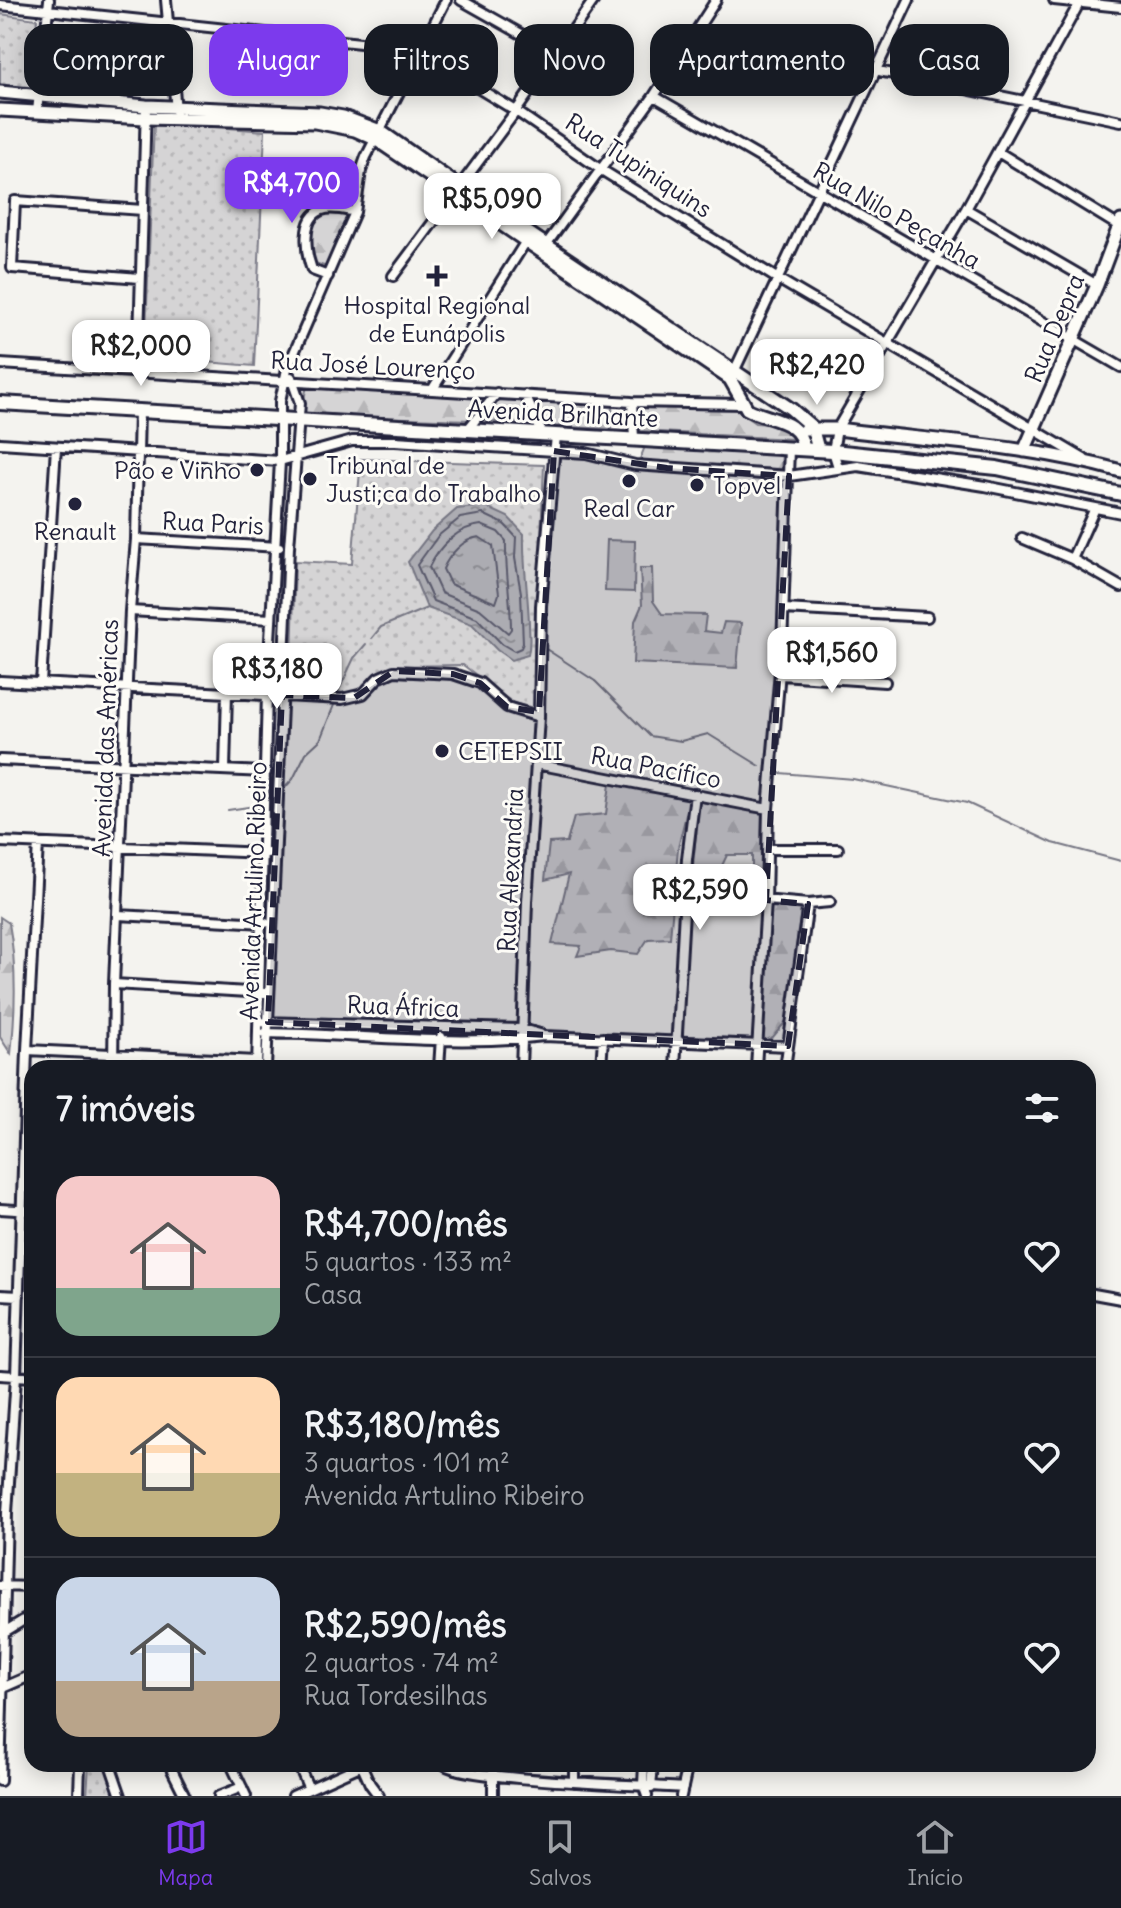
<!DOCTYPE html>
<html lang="pt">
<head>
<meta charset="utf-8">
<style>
	:root { --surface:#171b24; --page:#242831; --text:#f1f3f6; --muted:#9ea1a6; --line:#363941; --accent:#7c3aed }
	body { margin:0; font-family:Delius,sans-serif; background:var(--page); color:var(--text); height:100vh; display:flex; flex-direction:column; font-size:30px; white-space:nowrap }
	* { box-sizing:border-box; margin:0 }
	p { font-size:26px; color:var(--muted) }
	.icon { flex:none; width:44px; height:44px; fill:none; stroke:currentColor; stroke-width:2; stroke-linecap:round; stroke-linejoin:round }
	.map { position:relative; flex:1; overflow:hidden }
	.side { position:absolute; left:24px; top:1060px; width:1072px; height:712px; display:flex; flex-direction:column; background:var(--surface); border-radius:24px; box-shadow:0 4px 20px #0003 }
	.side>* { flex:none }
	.banner { position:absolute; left:24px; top:24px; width:1074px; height:72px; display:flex; gap:16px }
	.price { position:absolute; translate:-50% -68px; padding:0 18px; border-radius:16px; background:#fff; color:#222; font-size:26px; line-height:52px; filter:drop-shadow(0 2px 4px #0008) }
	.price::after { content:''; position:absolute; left:50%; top:48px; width:24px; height:18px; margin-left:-12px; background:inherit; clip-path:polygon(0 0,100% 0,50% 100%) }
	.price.active { background:var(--accent); color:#fff }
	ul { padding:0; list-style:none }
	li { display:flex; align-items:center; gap:24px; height:200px; padding:0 32px }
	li+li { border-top:2px solid var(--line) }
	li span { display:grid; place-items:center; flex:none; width:224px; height:160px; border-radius:24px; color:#555 }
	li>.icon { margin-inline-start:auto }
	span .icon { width:96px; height:96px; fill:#fffc; stroke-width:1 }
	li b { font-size:34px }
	h2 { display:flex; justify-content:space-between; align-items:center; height:96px; padding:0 32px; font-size:34px }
	.chip { padding:0 28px; border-radius:24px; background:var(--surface); box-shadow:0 4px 20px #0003; font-size:28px; line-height:72px }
	.chip.active { background:var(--accent); color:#fff }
	.dock { display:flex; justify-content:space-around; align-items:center; height:112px; border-top:2px solid var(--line); background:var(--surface); font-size:22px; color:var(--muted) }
	.dock a { display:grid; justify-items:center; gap:4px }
	.dock .active { color:var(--accent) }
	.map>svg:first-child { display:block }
	.grass { fill:url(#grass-dots); stroke:#7c7b88; stroke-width:2 }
	.forest { fill:url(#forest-firs); stroke:#7c7b88; stroke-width:2 }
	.pitch { fill:#d5d4d5; stroke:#7c7b88; stroke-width:2 }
	.water { fill:url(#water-ripples); stroke:#757582; stroke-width:2 }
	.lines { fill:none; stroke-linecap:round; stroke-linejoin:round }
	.shore { stroke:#59596b; stroke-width:2 }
	.stream { stroke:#757582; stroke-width:2 }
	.street-casing { stroke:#22223b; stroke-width:14 }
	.secondary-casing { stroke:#22223b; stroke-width:17 }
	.primary-casing { stroke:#22223b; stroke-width:18 }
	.street { stroke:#fdfcf7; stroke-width:8 }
	.secondary { stroke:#fdfcf7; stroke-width:11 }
	.primary { stroke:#fdfcf7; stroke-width:12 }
	.marked { fill:#22223b; fill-opacity:0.2; stroke:#22223b; stroke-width:6; stroke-dasharray:16 10; stroke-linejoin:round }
	.poi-dot { fill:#22223b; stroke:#fdfcf7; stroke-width:3 }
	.labels { text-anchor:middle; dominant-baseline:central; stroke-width:6; stroke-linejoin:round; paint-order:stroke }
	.street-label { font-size:24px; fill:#22223b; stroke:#fdfcf7 }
	.poi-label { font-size:24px; fill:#22223b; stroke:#fdfcf7 }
</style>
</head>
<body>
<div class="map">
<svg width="1121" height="1796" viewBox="0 0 1121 1796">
	<defs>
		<pattern id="grass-dots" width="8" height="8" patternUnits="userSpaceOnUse" patternTransform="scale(2)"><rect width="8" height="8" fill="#d5d4d5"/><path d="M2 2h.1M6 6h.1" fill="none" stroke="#b7b6b8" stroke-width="1.8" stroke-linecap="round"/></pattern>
		<pattern id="forest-firs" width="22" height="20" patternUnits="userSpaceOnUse" patternTransform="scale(2)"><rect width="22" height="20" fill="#d5d4d5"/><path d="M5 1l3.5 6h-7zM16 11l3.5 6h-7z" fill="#b7b6b8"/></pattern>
		<pattern id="water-ripples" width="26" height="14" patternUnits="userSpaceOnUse" patternTransform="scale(2)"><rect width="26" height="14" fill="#acacb2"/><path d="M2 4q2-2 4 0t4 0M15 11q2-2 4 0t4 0" fill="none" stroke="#8c8c92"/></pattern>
	</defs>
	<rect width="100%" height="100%" fill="#f4f3ef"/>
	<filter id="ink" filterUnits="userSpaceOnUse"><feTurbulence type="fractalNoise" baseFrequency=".0125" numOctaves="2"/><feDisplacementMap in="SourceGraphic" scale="16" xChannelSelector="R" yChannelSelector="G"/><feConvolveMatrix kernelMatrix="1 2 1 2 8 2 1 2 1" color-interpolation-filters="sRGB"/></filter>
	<g filter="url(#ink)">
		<path class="grass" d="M0,14L37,19L30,93L0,90Z
			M154,122L265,131L254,366L145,357Z
			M361,459L544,465L534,708L513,703L463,665L393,666L347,699L291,693L295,561L352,564Z
			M89,1764H109L120,1796H87Z"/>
		<path class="forest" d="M335,212L349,216L327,267L315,263L311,256C311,234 306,213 335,212Z
			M307,386L490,397L472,420L305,415L304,399Z
			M498,397L521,399L532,423L480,421Z
			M535,400L612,406L613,423L610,429L546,426Z
			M642,407H732L755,423L774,424L790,428L792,439L640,431Z
			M646,444L782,453L781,469L645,463L640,459Z
			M640,568H652L653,601L662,614L706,615L704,631L721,633L724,622L741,623L737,668L633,663L635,621L642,605Z
			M610,784L690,798L678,848L670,938L648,939L638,954L611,951L577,956L581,946L552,944L569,874L545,880L549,843L567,842L574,817L606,814Z
			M699,801L762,813L761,882L752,880V855H727L719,872V886L691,887Z
			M769,907L801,909L787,1020L773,1037L760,1043Z
			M0,917L9,923C17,967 16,1009 11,1054L0,1037Z"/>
		<path class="pitch" d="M607,540L635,541L634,592L605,591Z"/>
		<path class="water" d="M484,506L508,517L524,534C523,564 528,593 529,623C529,635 531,643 528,655L511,660L497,650L472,624L427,608L408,562L432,531L457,509Z"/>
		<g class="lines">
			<path class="shore" d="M483,514L504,524L516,537L515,558L521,593L523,643L521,648L514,651L502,644L477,618L433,601L417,565L438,536L460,518Z
				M481,525L498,532L506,541C505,571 511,600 511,629L508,633L480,609L441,593L429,567C439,546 458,527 481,525Z
				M479,537L493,546L499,594L496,603L450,584L443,569C449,555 463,539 479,537Z"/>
			<path class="stream" d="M372,638L381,627L427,608
				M546,649L595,681L650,736L681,741L708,734L760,766
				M338,692L354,658L366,644
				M780,773L853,779L967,803L1053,843L1121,861
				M281,792L293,779L306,753L320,740L334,705
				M228,810L255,806"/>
			<defs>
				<path id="street" d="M166,0L176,111
					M461,0L555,53
					M1054,0L1121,7
					M0,5L370,44L420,53L516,111L600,169L778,279L1084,459
					M695,33L1121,121
					M654,96L1121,367
					M37,112L49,0
					M998,152L1119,226
					M966,209L1097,285
					M543,249L654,96L716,0
					M328,276L312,270C306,254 300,218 322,210C332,206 345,210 355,212
					M393,276L516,111L594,0
					M140,278L12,268L15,201L143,210
					M0,364L632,402L743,404
					M138,372L146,106
					M732,376L909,0
					M436,389L434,387L528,238
					M525,395L542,433
					M632,402L634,438
					M468,429L497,393
					M0,443L280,461L352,441H395L586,453L635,465L789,476L858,466L985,486L1121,513
					M838,467L833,451L837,429L966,209L1081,0
					M1022,538L1072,559L1121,587
					M136,539L279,547
					M1072,559L1095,508
					M784,609L927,617
					M130,611L271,619
					M781,675L885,682
					M0,681L342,699L363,694L378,678L394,671L453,674L480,683L507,707L539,717
					M41,683L56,447
					M0,760L266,772
					M536,764L768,809
					M225,770L227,692
					M0,842L267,853
					M767,849H838
					M686,893L808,904L830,902
					M118,915L265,923
					M114,984L265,993
					M262,1022L522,1029L540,1034
					M265,1033C358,1034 452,1047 544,1036L788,1046
					M27,1050L257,1061
					M113,1068L114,984L130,611L136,539L139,411
					M257,1068L267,694L280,461V401L287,369L355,212L361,171L366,157L446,0
					M266,1068L289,547L300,403L291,377
					M439,1068L441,1037
					M521,1068L527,902L539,717L541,606L556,435
					M601,1068L603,1038
					M675,1068L687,859L695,794
					M756,1068L766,900L768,809L782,648L789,448
					M785,1068L808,904
					M0,1209L32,1211
					M1088,1293L1121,1299
					M0,1295L19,1296
					M0,1375L32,1377
					M0,1586L32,1587
					M1,1634L32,1615
					M0,1689L32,1675
					M110,1764L121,1796
					M169,1764L185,1796
					M231,1764L246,1796
					M298,1764L309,1789
					M361,1764L370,1784L379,1796
					M444,1764C457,1780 649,1785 683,1788
					M644,1764L643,1785L647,1796
					M0,1781L7,1513L16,1376L27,1050L38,843
					M574,1782V1764
					M651,1788L653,1764
					M79,1796L80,1764
					M219,1796L242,1787
					M293,1796L362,1765
					M493,1796V1764
					M681,1796L688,1764"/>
				<path id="secondary" d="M0,92L146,106L320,113L343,117L380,131L460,187L791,409L812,427L818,449
					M0,110L145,118L315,122L355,130L375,139L730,379L747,409C769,421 800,418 804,449
					M805,429H837C931,441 1029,445 1121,471
					M1024,451L1097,285L1121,221"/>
				<path id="primary" d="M0,403L833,451L997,468L1121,494"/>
			</defs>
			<use href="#street" class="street-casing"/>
			<use href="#secondary" class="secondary-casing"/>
			<use href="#primary" class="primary-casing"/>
			<use href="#street" class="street"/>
			<use href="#secondary" class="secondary"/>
			<use href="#primary" class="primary"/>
		</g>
	</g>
	<path class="marked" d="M554,451L667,468L789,476L766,900L808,904L788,1046L268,1022L282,695L354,698L394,671L453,674L480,683L507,707L539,712Z"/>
	<g class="poi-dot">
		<path d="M433 264h8v8h8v8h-8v8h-8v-8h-8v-8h8z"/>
		<circle cx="257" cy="470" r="8"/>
		<circle cx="310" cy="479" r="8"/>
		<circle cx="629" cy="481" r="8"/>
		<circle cx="697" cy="485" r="8"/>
		<circle cx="75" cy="504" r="8"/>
		<circle cx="442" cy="751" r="8"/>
	</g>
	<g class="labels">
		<g class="street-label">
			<text transform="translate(639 165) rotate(33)">Rua Tupiniquins</text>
			<text transform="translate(897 215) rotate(30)">Rua Nilo Peçanha</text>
			<text transform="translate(1054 328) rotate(-67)">Rua Depra</text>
			<text transform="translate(373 365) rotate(3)">Rua José Lourenço</text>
			<text transform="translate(563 413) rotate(3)">Avenida Brilhante</text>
			<text transform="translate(213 523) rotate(3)">Rua Paris</text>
			<text transform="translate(105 738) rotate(-88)">Avenida das Américas</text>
			<text transform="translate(656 767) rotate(11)">Rua Pacífico</text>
			<text transform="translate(510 870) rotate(-87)">Rua Alexandria</text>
			<text transform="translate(253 891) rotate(-88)">Avenida Artulino Ribeiro</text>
			<text transform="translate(403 1006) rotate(2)">Rua África</text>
		</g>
		<g class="poi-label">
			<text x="437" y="305">Hospital Regional<tspan x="437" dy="28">de Eunápolis</tspan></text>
			<text x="326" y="465" text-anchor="start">Tribunal de<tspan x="326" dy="28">Justi;ca do Trabalho</tspan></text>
			<text x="241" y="470" text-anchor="end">Pão e Vinho</text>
			<text x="713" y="485" text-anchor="start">Topvel</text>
			<text x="629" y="508">Real Car</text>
			<text x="75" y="531">Renault</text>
			<text x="458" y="751" text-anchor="start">CETEPSII</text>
		</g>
	</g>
</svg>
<b class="price active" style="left:292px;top:225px">R$4,700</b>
<b class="price" style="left:492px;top:241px">R$5,090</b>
<b class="price" style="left:141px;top:388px">R$2,000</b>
<b class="price" style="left:817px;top:407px">R$2,420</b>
<b class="price" style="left:832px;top:695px">R$1,560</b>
<b class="price" style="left:277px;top:711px">R$3,180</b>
<b class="price" style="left:700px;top:932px">R$2,590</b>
<div class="banner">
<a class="chip">Comprar</a>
<a class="chip active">Alugar</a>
<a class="chip">Filtros</a>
<a class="chip">Novo</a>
<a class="chip">Apartamento</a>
<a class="chip">Casa</a>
</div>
<section class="side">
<h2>7 imóveis<svg class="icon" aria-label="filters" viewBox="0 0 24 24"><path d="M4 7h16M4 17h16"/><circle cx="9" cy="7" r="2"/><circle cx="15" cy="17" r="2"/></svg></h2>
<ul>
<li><span style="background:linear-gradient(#f6c9c9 70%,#7fa58c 0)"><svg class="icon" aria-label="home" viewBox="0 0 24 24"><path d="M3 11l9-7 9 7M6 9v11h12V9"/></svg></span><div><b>R$4,700/mês</b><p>5 quartos · 133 m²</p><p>Casa</p></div><svg class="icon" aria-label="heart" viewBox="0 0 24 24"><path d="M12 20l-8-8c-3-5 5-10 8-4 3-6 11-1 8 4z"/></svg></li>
<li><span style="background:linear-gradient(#ffd9b3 60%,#c2b280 0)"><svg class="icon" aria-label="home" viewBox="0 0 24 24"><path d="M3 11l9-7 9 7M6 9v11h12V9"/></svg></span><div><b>R$3,180/mês</b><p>3 quartos · 101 m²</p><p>Avenida Artulino Ribeiro</p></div><svg class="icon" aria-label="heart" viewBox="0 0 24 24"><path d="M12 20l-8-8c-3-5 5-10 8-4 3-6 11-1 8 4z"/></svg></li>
<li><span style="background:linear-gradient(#c9d6e8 65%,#b9a48a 0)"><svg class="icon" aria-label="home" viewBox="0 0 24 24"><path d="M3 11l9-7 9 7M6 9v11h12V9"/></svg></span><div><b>R$2,590/mês</b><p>2 quartos · 74 m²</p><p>Rua Tordesilhas</p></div><svg class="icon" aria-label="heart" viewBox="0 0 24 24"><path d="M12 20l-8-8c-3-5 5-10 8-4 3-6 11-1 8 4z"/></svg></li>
</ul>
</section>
</div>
<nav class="dock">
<a class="active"><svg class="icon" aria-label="map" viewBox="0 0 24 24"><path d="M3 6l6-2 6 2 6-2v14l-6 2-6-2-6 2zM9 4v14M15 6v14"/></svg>Mapa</a>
<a><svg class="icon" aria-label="saved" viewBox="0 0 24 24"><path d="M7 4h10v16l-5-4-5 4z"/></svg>Salvos</a>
<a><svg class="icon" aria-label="home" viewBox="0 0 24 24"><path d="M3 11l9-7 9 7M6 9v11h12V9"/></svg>Início</a>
</nav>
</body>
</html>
